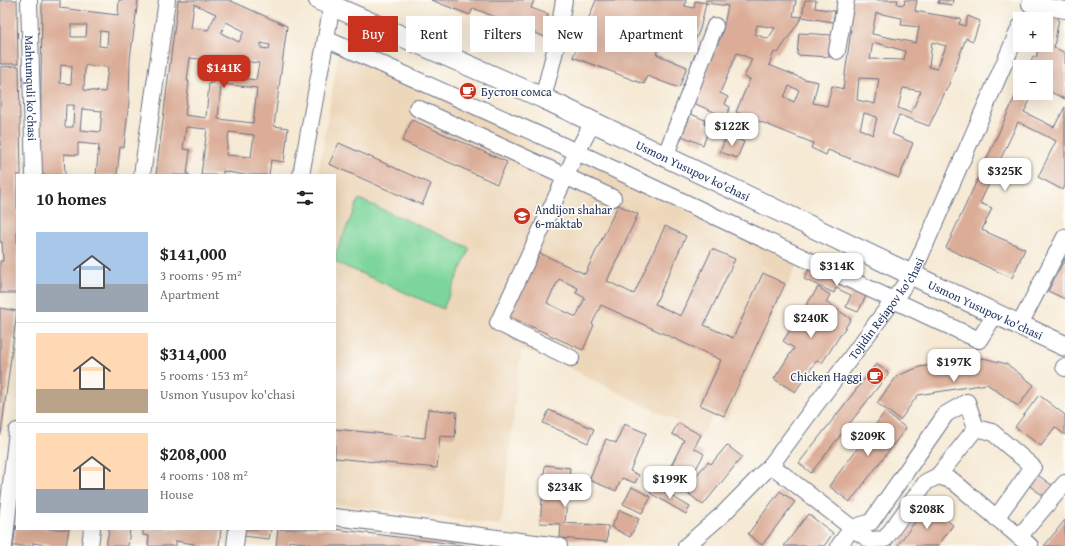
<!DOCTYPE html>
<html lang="en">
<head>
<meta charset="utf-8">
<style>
	:root { --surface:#fff; --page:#f6f6f6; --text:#202124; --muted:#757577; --line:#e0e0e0; --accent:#c8321e }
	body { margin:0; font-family:"Gentium Book Plus",serif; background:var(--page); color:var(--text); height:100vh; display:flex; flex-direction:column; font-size:15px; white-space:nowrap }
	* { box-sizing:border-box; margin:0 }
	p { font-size:13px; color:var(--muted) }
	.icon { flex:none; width:22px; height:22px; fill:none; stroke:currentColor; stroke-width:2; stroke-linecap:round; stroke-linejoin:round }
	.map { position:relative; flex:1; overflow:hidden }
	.sheet { position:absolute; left:16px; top:174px; width:320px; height:356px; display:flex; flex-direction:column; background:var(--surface); border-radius:0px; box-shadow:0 4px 16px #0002 }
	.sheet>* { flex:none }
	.hud { position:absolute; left:348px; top:16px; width:380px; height:36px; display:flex; gap:8px }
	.tools { position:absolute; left:1013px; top:12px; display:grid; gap:8px }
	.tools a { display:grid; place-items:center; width:40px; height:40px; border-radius:0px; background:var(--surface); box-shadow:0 4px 16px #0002; font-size:20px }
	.price { position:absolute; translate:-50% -34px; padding:0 9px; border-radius:8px; background:#fff; color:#222; font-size:13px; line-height:26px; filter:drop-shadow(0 1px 2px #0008) }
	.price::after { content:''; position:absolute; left:50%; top:24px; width:12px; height:9px; margin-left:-6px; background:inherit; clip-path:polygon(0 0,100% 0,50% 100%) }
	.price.active { background:var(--accent); color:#fff }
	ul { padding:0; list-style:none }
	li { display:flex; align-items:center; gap:12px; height:100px; padding:0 20px }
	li+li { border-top:1px solid var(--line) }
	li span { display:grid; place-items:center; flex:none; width:112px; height:80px; border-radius:0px; color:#555 }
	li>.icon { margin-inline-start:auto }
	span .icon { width:48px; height:48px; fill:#fffc; stroke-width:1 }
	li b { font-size:17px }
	h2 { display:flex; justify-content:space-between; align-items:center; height:48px; padding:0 20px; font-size:17px }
	.tag { padding:0 14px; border-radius:0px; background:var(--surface); box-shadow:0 4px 16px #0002; font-size:14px; line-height:36px }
	.tag.active { background:var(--accent); color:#fff }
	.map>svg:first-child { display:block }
	.built { fill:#edd7ba }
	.park { fill:#7cd59a; stroke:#4c827c }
	.building { fill:#dbad98; fill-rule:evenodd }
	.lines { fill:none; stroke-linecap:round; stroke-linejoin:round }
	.minor-casing { stroke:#687088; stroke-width:18 }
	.major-casing { stroke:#687088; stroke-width:22 }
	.minor { stroke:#fff; stroke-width:16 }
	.major { stroke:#fff; stroke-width:20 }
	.labels { text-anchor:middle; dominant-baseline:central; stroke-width:3.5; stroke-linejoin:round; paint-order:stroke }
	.street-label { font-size:12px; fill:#1b2f5e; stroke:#fdfcf7 }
	.poi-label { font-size:12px; fill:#1b2f5e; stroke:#fdfcf7; text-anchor:start }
</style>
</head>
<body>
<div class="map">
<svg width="1065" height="546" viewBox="0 0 1065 546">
	<rect width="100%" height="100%" fill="#fdfcf7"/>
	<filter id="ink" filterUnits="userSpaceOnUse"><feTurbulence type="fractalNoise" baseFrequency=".025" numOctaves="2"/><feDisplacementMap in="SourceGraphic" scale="8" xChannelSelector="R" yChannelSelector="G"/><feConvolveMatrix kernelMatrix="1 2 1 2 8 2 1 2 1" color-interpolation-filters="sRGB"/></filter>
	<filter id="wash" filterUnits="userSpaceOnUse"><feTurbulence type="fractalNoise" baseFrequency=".012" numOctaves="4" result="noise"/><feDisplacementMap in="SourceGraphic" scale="16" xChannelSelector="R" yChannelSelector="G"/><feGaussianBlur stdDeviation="0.9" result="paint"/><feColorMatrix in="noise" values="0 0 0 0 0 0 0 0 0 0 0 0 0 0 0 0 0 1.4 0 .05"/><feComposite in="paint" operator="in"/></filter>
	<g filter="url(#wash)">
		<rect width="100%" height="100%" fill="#f6ead5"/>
		<path class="built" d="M339,50L801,256L726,421L713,415L702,434L544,355L521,350L501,525L335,504V175H318Z"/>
		<path class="park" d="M359,199L470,248L443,309L335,262V254Z"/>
		<g id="blocks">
			<path class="building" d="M0,0H17L18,64H0Z
				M42,0H60V8L118,15L119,0H138L130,59L129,101L124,147H120L117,175H96L99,145L78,143V155L64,154L65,175H40ZM71,25H87L86,37H71ZM100,31L108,32L107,47L99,46ZM61,65L72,66L71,84L60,83ZM85,65L108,67L105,92L84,90ZM66,105H74L73,127H65ZM82,109L102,111L100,132L80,130Z
				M178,0H229L287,26L274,126L288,128L284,162L271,160L269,175H244L223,171V175H201L207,129L186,127L183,149L190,150L187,174L190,175H156ZM194,4L216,14L208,30L191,28ZM226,22L244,31L239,42L221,33ZM261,43L270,45L269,49L261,48ZM190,58L216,61L214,83H209L206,118L185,115L189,81H187ZM243,61L259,63L256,80L241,78ZM221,84L257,88L253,123L218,119ZM229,132L254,135L251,157L226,155Z
				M431,0H534L531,8L548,14L545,37L473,8L470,15Z
				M596,0H686L685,6L694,8L695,1L706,3V0H796L793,16L802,17L778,53L774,52L769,65L804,79L818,82L813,103L827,106L832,86L843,89L851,30L846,29L851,0H898L897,4L904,5L905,0H917L915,11L961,19L959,24L965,26L968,16L980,21L973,41L966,38L949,84L929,126L899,115L892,134L913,143L899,178L828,150L826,155L811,148L813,143L736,112L750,79L744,77L752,59L737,53L720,93L728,97L725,104L730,107L726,117L693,103L722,34L728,6L706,3L700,29L694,43L665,32L656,54L687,67L679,88L647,76L644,84L573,57ZM876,13L902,18L901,25L919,27L916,43L872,34ZM757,25L775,28L768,39L755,34ZM873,42L905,51L904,60L870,59ZM932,42L946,46L937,69L929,67ZM859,78L879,79L875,104L857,100ZM789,86L799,90L794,102L784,97ZM903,88L921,91L911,113L898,108ZM864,113L877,117L873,135L860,129Z
				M805,0H816L815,8L835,11L833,22L802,17Z
				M939,0H953L952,5L938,3Z
				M1045,15L1059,17L1054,47L1065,53V99L1046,90V67H1029L1033,56L1036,58L1039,45H1046Z
				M799,33L832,35L830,57L797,55Z
				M19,66L21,175H17V293H0V261H3L2,242H0V67Z
				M1020,86V93H1034L1024,112L1054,127L1065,107V186L1063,190L1038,177L1056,141L1018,122L980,203L992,208L982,230L1025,249L1012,278L946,248Z
				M691,114L705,120L704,124L710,127L703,145L682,136Z
				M412,120L507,162L497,184L402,141Z
				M727,135L744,142L737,158L720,152Z
				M339,143L431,184L422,205L329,164Z
				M618,205L638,214L607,281L634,294L665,226L686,236L655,304L681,316L712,249L735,259L704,325L733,338L763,273L785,284L724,416L700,405L721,360L601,305L592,324L594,325L583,350L506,315L535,251L585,274ZM559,279L578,288L576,293L585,298L576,317L547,303Z
				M1065,258V299L1048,291Z
				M811,265L868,292L858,312L846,307L851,295L836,288L834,293L804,279Z
				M818,287L830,295L826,302L851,319L822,363L817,360L795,392L774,379L794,348L783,341Z
				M0,308L17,311L1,434H0Z
				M983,358L1007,364L1034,385L1018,406L987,384L918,395L900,420L877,403L897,376L919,367Z
				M876,364L889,373L811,473L799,463Z
				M1039,395L1065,415V435L1055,427L1041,446L1015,427Z
				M428,409L457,412L455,437L440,436L437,468L335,458V429L425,438Z
				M549,410L594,429L588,443L543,423Z
				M885,412L906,428L850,502L829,486Z
				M678,423L701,435L694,448L704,454L692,476L694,478L708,462L711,464L727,445L742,457L703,505L666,476L684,440L672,434Z
				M624,424L646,433L630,471L639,475L635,483L622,478L616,491L589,480L606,439L616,443Z
				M545,465L570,468L565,523L608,526L607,542L560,538L561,524L540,523Z
				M1035,473L1053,486L1045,497L1027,484Z
				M655,486L690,507L686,514L650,493Z
				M632,487L651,497L642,513L623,504Z
				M780,491L795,502L762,545L748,534Z
				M927,506L953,525L938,546H897Z
				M620,510L639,519L630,537L611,527Z
				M808,514L833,533L824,546H784Z
				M1065,520V546H1044Z
				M16,525L17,529H69L66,546H47V545L33,543V546H13Z
				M109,529H130L128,546H106Z
				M143,529H221L219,546H194V544L176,541V546H148L149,536L143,535Z
				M244,529H271L269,539L243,536Z
				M278,529H334L470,546H311V544L289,541V546H276Z"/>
		</g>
	</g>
	<g filter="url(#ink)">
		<use href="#blocks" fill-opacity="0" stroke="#687088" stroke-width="1"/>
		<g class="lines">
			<defs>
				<g id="minor">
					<path id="s1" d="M29,0L34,175"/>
					<path d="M1030,4L1065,10"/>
					<path d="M326,39L577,152L979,340L996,313"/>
					<path d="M837,51L846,0"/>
					<path d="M543,98L556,47L564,0"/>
					<path d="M417,108L613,198"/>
					<path d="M665,157L715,26"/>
					<path d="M142,175L167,0"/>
					<path d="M301,175L332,5"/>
					<path d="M1020,324L1065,237"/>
					<path d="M571,358L498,323L577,152L593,122"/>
					<path d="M1064,367L1065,368"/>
					<path d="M771,465L852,528L871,522L946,414L967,402L976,428"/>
					<path d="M938,476L976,428L992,432L1033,467L996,518"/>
					<path d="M335,517L559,546"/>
					<path d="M1019,537L1065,483"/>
					<path d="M4,546L17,431"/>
					<path d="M90,546L92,529"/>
					<path d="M235,546L237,529"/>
					<path id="s2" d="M686,546L723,514L771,465L912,275L1020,27"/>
					<path d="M839,546L852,528L870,540L885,539L926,482L938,476L953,481L1030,546"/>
				</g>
				<g id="major">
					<path id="s3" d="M319,0L543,98L912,275L1065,346"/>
				</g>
			</defs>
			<use href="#minor" class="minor-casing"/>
			<use href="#major" class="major-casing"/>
			<use href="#minor" class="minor"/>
			<use href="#major" class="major"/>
		</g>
	</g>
	<defs>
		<symbol id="cafe-disc" viewBox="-11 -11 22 22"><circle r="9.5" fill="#c8321e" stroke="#fdfcf7"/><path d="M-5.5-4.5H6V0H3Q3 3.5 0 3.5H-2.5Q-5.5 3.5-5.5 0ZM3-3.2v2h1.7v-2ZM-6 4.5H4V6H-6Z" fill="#fff"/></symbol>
		<symbol id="school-disc" viewBox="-11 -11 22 22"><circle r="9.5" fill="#c8321e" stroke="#fdfcf7"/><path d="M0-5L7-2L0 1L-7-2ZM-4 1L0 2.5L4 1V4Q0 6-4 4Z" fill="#fff"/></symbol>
	</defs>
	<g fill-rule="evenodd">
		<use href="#cafe-disc" x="458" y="81" width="20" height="20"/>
		<use href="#school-disc" x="512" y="206" width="20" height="20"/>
		<use href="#cafe-disc" x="865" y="366" width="20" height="20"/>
	</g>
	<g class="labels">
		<g class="street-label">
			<text stroke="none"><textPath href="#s1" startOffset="88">Mahtumquli ko'chasi</textPath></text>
			<text stroke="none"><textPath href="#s3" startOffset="411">Usmon Yusupov ko'chasi</textPath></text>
			<text stroke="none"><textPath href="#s2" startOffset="312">Tojidin Rejapov ko'chasi</textPath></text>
			<text stroke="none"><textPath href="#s3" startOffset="735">Usmon Yusupov ko'chasi</textPath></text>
		</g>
		<g class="poi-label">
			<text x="481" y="91">Бустон сомса</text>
			<text x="535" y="209">Andijon shahar<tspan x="535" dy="14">6-maktab</tspan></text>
			<text x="862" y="376" text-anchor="end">Chicken Haggi</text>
		</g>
	</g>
</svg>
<div class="tools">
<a>+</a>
<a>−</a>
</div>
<b class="price active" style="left:224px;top:89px">$141K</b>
<b class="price" style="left:732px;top:147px">$122K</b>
<b class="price" style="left:1005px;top:192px">$325K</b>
<b class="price" style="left:837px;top:287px">$314K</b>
<b class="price" style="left:811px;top:339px">$240K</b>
<b class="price" style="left:954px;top:383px">$197K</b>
<b class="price" style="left:868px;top:457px">$209K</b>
<b class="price" style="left:670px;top:500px">$199K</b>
<b class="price" style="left:565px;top:508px">$234K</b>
<b class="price" style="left:927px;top:530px">$208K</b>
<div class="hud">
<a class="tag active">Buy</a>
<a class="tag">Rent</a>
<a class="tag">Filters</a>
<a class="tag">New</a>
<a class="tag">Apartment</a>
</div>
<section class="sheet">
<h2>10 homes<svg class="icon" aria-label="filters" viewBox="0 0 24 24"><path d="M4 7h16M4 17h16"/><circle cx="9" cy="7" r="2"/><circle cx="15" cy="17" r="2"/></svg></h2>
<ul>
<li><span style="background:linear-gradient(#a9c7e8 65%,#9aa5b1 0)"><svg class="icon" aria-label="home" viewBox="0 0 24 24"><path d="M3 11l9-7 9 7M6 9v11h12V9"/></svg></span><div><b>$141,000</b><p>3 rooms · 95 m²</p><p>Apartment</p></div></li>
<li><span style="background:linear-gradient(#ffd9b3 70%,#b9a48a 0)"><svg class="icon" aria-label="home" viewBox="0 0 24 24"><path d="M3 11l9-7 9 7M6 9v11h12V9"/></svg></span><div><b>$314,000</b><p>5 rooms · 153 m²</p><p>Usmon Yusupov ko'chasi</p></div></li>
<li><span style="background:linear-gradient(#ffd9b3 70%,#9aa5b1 0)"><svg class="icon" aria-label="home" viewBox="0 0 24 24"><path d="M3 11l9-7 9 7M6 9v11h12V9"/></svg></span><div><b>$208,000</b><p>4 rooms · 108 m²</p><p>House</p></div></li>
</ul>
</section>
</div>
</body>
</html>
